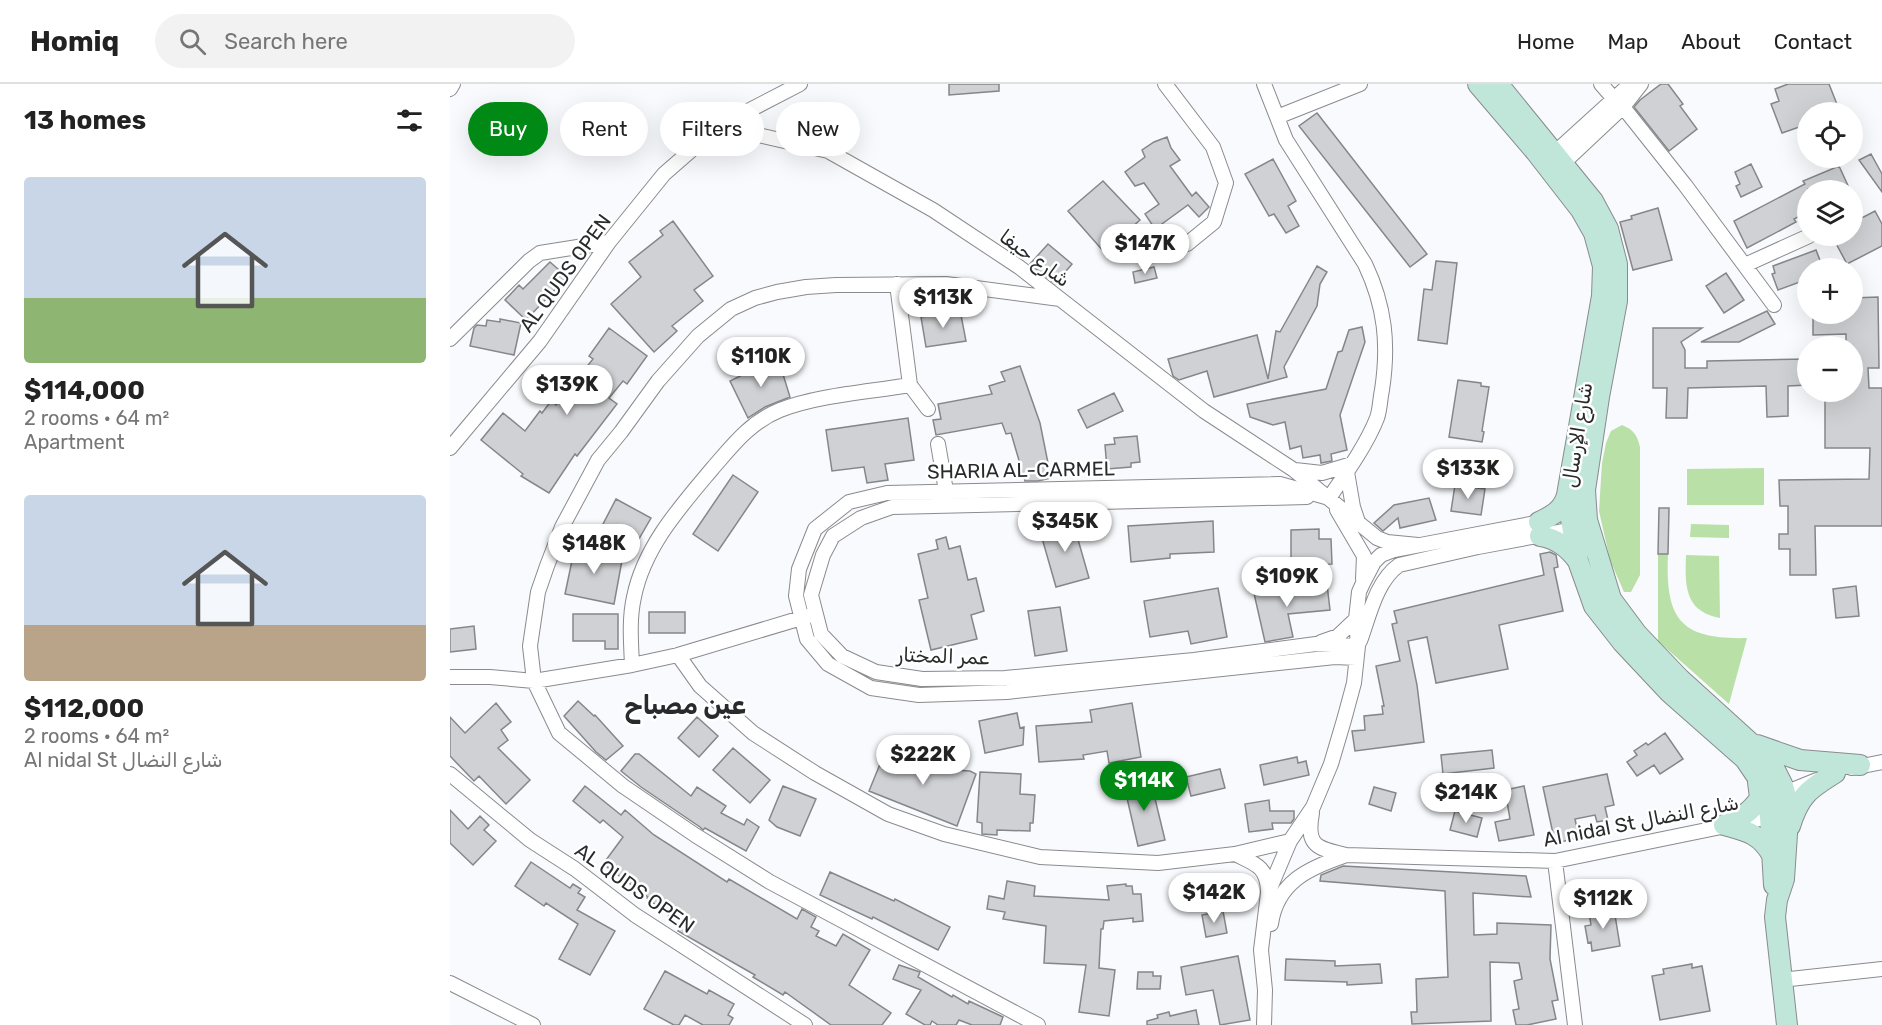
<!DOCTYPE html>
<html lang="en">
<head>
<meta charset="utf-8">
<style>
	:root { --surface:#fff; --page:#f2f2f2; --text:#222; --muted:#767676; --line:#e0e0e0; --accent:#008915 }
	body { margin:0; font-family:Rubik,"Noto Naskh Arabic",sans-serif; background:var(--page); color:var(--text); height:100vh; display:flex; flex-direction:column; font-size:22px; white-space:nowrap }
	* { box-sizing:border-box; margin:0 }
	p { font-size:20px; color:var(--muted) }
	.icon { flex:none; width:33px; height:33px; fill:none; stroke:currentColor; stroke-width:2; stroke-linecap:round; stroke-linejoin:round }
	.map { position:relative; flex:1; overflow:hidden }
	.panel { display:flex; flex-direction:column; background:var(--surface); width:450px }
	.panel>* { flex:none }
	.banner { position:absolute; left:18px; top:18px; width:570px; height:54px; display:flex; gap:12px }
	.tools { position:absolute; left:1347px; top:18px; display:grid; gap:12px }
	.tools a { display:grid; place-items:center; width:66px; height:66px; border-radius:50%; background:var(--surface); box-shadow:0 6px 24px #0002; font-size:30px }
	.price { position:absolute; translate:-50% -51px; padding:0 14px; border-radius:21px; background:#fff; color:#222; font-size:20px; line-height:39px; filter:drop-shadow(0 2px 3px #0008) }
	.price::after { content:''; position:absolute; left:50%; top:36px; width:18px; height:14px; margin-left:-9px; background:inherit; clip-path:polygon(0 0,100% 0,50% 100%) }
	.price.on { background:var(--accent); color:#fff }
	ul { padding:0; list-style:none }
	li { display:grid; align-content:center; gap:12px; height:318px; padding:0 24px }
	li span { display:grid; place-items:center; height:186px; border-radius:6px; color:#555 }
	li>.icon { margin-inline-start:auto }
	span .icon { width:108px; height:108px; fill:#fffc; stroke-width:1 }
	li b { font-size:26px }
	h2 { display:flex; justify-content:space-between; align-items:center; height:72px; padding:0 24px; font-size:26px }
	.tag { padding:0 21px; border-radius:27px; background:var(--surface); box-shadow:0 6px 24px #0002; font-size:21px; line-height:54px }
	.tag.on { background:var(--accent); color:#fff }
	header { display:flex; align-items:center; gap:36px; box-sizing:border-box; height:84px; padding:0 30px; background:var(--surface); border-bottom:2px solid var(--line) }
	header strong { font-size:28px }
	nav { display:flex; gap:33px; margin-inline-start:auto; font-size:21px }
	.search { width:420px; height:54px; background:var(--page); display:flex; align-items:center; gap:15px; box-sizing:border-box; padding:0 21px; border-radius:33px; color:var(--muted); font-size:22px }
	main { display:flex; flex:1; min-height:0 }
	.map>svg:first-child { display:block }
	.green { fill:#b9e0a7 }
	.building { fill:#d0d1d4; stroke:#858689; stroke-width:1.5 }
	.lines { fill:none; stroke-linecap:round; stroke-linejoin:round }
	.street-casing { stroke:#8a8b8e; stroke-width:16 }
	.secondary-casing { stroke:#8a8b8e; stroke-width:22 }
	.street { stroke:#fff; stroke-width:14 }
	.secondary { stroke:#bfe6d9; stroke-width:20 }
	.labels { text-anchor:middle; dominant-baseline:central; stroke-width:5; stroke-linejoin:round; paint-order:stroke }
	.street-label { font-size:20px; fill:#292a2b; stroke:#fff }
	.district-label { font-size:26px; font-weight:bold; fill:#292a2b; stroke:#fff }
</style>
</head>
<body>
<header>
<strong>Homiq</strong>
<div class="search"><svg class="icon" aria-label="search" viewBox="0 0 24 24"><circle cx="10" cy="10" r="6"/><path d="M15 15l6 6"/></svg>Search here</div>
<nav><a>Home</a><a>Map</a><a>About</a><a>Contact</a></nav>
</header>
<main>
<section class="panel">
<h2>13 homes<svg class="icon" aria-label="filters" viewBox="0 0 24 24"><path d="M4 7h16M4 17h16"/><circle cx="9" cy="7" r="2"/><circle cx="15" cy="17" r="2"/></svg></h2>
<ul>
<li><span style="background:linear-gradient(#c9d6e8 65%,#8fb573 0)"><svg class="icon" aria-label="home" viewBox="0 0 24 24"><path d="M3 11l9-7 9 7M6 9v11h12V9"/></svg></span><div><b>$114,000</b><p>2 rooms · 64 m²</p><p>Apartment</p></div></li>
<li><span style="background:linear-gradient(#c9d6e8 70%,#b9a48a 0)"><svg class="icon" aria-label="home" viewBox="0 0 24 24"><path d="M3 11l9-7 9 7M6 9v11h12V9"/></svg></span><div><b>$112,000</b><p>2 rooms · 64 m²</p><p>Al nidal St شارع النضال</p></div></li>
</ul>
</section>
<div class="map">
<svg width="1432" height="941" viewBox="0 0 1432 941">
	<rect width="100%" height="100%" fill="#f8fafd"/>
	<path class="green" d="M1172,341C1184,346 1187,351 1190,363V491L1181,508H1174L1160,476L1149,427L1152,379L1156,359L1161,347Z
		M1314,384V421H1237V385Z
		M1241,440L1279,441V454L1240,453Z
		M1208,470H1218C1215,535 1230,556 1297,554L1279,620L1208,557Z
		M1236,471L1269,472L1270,534C1234,527 1235,501 1236,471Z"/>
	<path class="building" d="M499,0H549V7L499,11Z
		M1211,0H1218L1233,20L1230,22L1247,45L1219,67L1184,23L1190,16Z
		M1338,0H1379L1390,28H1358V40L1332,49L1321,20L1329,17L1325,5Z
		M867,29L977,170L960,183L849,42Z
		M717,53L721,64L730,76L720,82L742,112L746,108L759,123L749,133L738,121L705,145L695,130L709,120L694,99L685,102L675,88L695,73L692,66L704,58Z
		M1421,70L1432,90V108L1409,76Z
		M823,75L846,117L838,122L849,142L836,149L824,130L819,132L795,90Z
		M1301,80L1312,103L1291,113L1286,102L1290,100L1285,88Z
		M1389,82L1400,106L1358,105V128L1344,135L1346,138L1297,164L1284,137L1355,100L1353,97Z
		M653,97L690,136L654,168L618,127Z
		M1208,124L1222,176L1183,186L1170,138L1182,135L1181,132Z
		M1425,127L1432,140V162L1397,180L1382,152H1402V139Z
		M223,137L263,192L244,206L253,217L222,242L227,247L204,268L161,220L191,193L179,178L213,151L210,147Z
		M598,160L622,180L605,200L580,180Z
		M1366,166L1373,184H1358V195L1328,206L1322,190L1325,189L1323,182Z
		M986,177L1007,179L997,260L968,256L974,205L982,206Z
		M100,178L117,193L76,236L55,216L69,201L73,205Z
		M867,182L877,188L870,200L867,222L834,283L837,293L764,313L757,287L729,296L723,292L718,275L807,251L818,295L826,247L830,248Z
		M704,183L707,194L685,199L683,188Z
		M1276,189L1294,216L1274,229L1256,202Z
		M1428,213L1429,284H1418L1419,304H1432V442H1365L1366,491H1340V465H1329V450H1338V422H1330L1329,396L1419,395L1420,364H1375V308H1402V262H1396V250L1363,251V230H1402V214Z
		M510,226L516,257L476,263L471,233Z
		M1317,227L1325,240L1289,258H1251Z
		M50,235L71,239L64,271L20,262L24,244L27,241L36,242L37,236L50,238Z
		M912,243L915,258L890,331L897,366L881,370L882,377L871,379L870,371L853,374L851,362L840,365L835,338L823,341L800,333L797,320L876,305L888,268L892,267L899,246Z
		M159,244L197,272L177,300L173,297L159,314L167,320L127,372L125,370L99,409L71,392L73,390L31,356L53,329L75,347L90,327L92,329L101,317L106,321L143,275L139,272Z
		M1203,244H1252L1231,258L1235,266V284H1257V277L1358,275V301L1338,302V332L1317,333L1316,302L1238,304L1237,334H1216L1217,304H1203Z
		M320,277L332,287L340,313L315,323L298,334L280,297Z
		M570,282L590,339L601,394L588,397H575L561,349L556,350L552,339L486,351L483,336L491,335L488,320L542,310L539,302L555,297L551,288Z
		M1008,296L1031,299V302L1039,303L1032,347L1034,348L1032,358L999,353Z
		M664,309L673,327L637,344L628,326Z
		M458,334L464,376L435,380L438,396L417,399L414,383L382,387L376,346Z
		M687,352L690,378L681,379V383L657,385L655,361L665,360L664,354Z
		M283,391L308,408L268,467L243,450Z
		M1005,401L1035,405L1031,431L1001,427Z
		M979,414L986,436L950,444L948,434L933,447L924,439L944,421Z
		M166,415L201,434L186,460L152,442Z
		M1209,424H1219L1218,470H1208Z
		M627,430L630,444L625,445L639,494L606,503L590,447L617,440L616,433Z
		M763,437L764,468L720,470V474L681,478L678,442Z
		M869,445V455H881L882,480L853,481V475H841V446Z
		M496,453L499,465L510,462L518,496L526,494L534,527L521,531L527,555L481,566L469,516L478,514L468,470L488,465L486,456Z
		M125,462L173,471L164,520L115,510Z
		M1100,468L1106,471L1108,483L1104,484L1113,527L1049,541L1058,585L986,599L977,553L958,557L967,601L974,658L905,667L902,647L915,646L914,632L933,630L932,622H934L926,582L950,577L942,540L947,539L944,527L1094,491L1090,470Z
		M831,499L834,512L856,510L855,502L877,500L880,526L838,530L843,553L815,558L803,505Z
		M1406,502L1409,532L1386,534L1383,505Z
		M768,504L777,553L741,560L738,547L700,553L694,517Z
		M610,523L617,567L585,572L578,527Z
		M199,528H235V549H199Z
		M123,530H168V565H155V557H123Z
		M24,542L26,565L0,568V545Z
		M128,617L144,632L145,631L173,662L156,676L146,668L114,632Z
		M46,619L61,638L51,646L58,656L48,664L80,696L56,720L29,692L24,697L0,672V633L15,649Z
		M682,619L691,673L659,679L657,667L633,671L634,675L589,678L586,642L642,638L640,626Z
		M567,629L570,644L574,643L573,661L535,669L529,637Z
		M247,633L268,652L249,673L228,654Z
		M1215,649L1233,675L1210,690L1204,681L1187,692L1177,678L1187,671L1184,667L1196,659L1198,661Z
		M437,663L469,676L470,684L520,687L526,690L507,742L419,707Z
		M283,664L320,696L300,719L263,686Z
		M1042,666L1044,684L993,690L991,671Z
		M185,670H189L241,712L247,703L276,722L271,729L294,741L297,735L309,743L296,767L255,744L253,746L250,743L191,703L171,687Z
		M847,673L848,679L856,677L859,691L814,701L810,681Z
		M770,685L775,704L741,712L736,693Z
		M530,688L571,690L570,710L585,711L583,739H580V747L547,746V751L532,750V739L527,738Z
		M1157,690L1164,721L1155,723L1158,736L1147,738L1145,731L1125,735L1129,754L1105,759L1093,703Z
		M700,694L715,756L688,762L674,701Z
		M135,702L171,731L175,726L204,751L277,798L279,795L347,835L352,825L366,833L361,843L369,847L366,852L386,862L393,850L420,866L399,901L441,929L432,941H381L335,908L333,911L303,893L305,891L228,847L231,841L197,814L198,813L153,780L173,753L153,736L150,739L123,717Z
		M333,702L366,715L350,752L327,743L319,736Z
		M1074,702L1084,751L1049,757L1045,738L1060,735L1055,706Z
		M924,703L946,709L941,727L919,720Z
		M819,716L820,727H844V735L841,739H822L823,745L799,748L795,720Z
		M0,726L18,745L30,732L39,741L34,746L46,757L23,781L0,759Z
		M1005,727L1032,734L1027,753L1000,746Z
		M81,778L120,804L123,800L131,805L128,809L135,813L127,826L165,847L140,891L109,875L128,840L96,819L94,822L65,802Z
		M893,782L1076,792L1081,813L1023,809L1024,851L1047,850V839L1101,841L1100,875L1108,916L1102,917L1106,935L1077,941H1066L1063,926L1069,925L1064,897L1072,895L1069,879L1040,878L1041,937L962,940L961,928H967L966,895L998,893L995,807L870,797L871,791Z
		M380,788L444,817L445,815L500,843L488,866L423,833L422,835L370,811Z
		M557,797L585,802L584,812L659,816L657,802L676,800V802H682L683,810H691L693,837L683,838V834L654,837L653,845H651L649,884L665,886L659,932L629,928L636,881L594,879L596,842L553,835L555,828L537,825L539,812L554,815Z
		M1164,825L1170,862L1142,867L1141,858L1138,859L1135,842L1141,841L1139,829Z
		M773,827L777,849L756,853L752,831Z
		M788,872L800,936L770,941L763,906L736,911L731,883Z
		M836,875L885,877V882L930,880L932,899L897,901V898L835,896Z
		M1242,880V884L1252,882L1260,927L1210,936L1202,892L1214,890L1213,885Z
		M449,881L470,888L468,893L502,913L503,911L518,920L519,917L553,933L550,941H522L509,936L506,941H488L482,937L480,941H475L456,930L471,906L443,895Z
		M215,887L257,910L259,906L284,920L278,931L283,934L279,941H253L235,931L229,941H224L194,925Z
		M688,888H703V892H711L710,905H687Z
		M746,926L749,941H697V937L708,934L707,931L719,928L720,932Z"/>
	<g class="lines">
		<defs>
			<path id="street" d="M715,0L763,63L776,99L764,138L737,160
				M814,0L836,56L915,180C935,222 939,260 932,306C930,315 930,326 927,334C917,360 895,391 879,414
				M1151,0L1164,15L1173,23L1235,101L1324,221
				M0,5L3,0
				M827,33L910,0
				M269,42L378,67L483,126L569,183L754,327L844,386L927,454L937,458L968,461
				M1099,74L1176,4L1187,0
				M1106,86L1173,23L1191,0
				M1295,181L1359,152
				M447,200L460,301L478,325
				M0,255L79,177L90,169L159,158
				M488,360L496,407L498,414
				M0,364L90,257L159,158L214,90L269,42L350,0
				M845,386L872,389L902,380
				M897,388L903,423L908,438
				M857,413L442,423L411,434L383,452L373,471L361,511L371,550L392,572L426,588L472,595L555,594L744,576L866,560L908,562
				M879,414L830,400L437,409L399,418L365,445L349,485L346,512L357,555L378,580L421,604L469,611L557,608L885,573L906,574
				M887,426L914,472L913,495
				M910,557C919,533 926,497 949,481L1028,463L1130,444
				M871,558L888,552L906,535
				M228,571L250,602L303,649L365,689L438,730L494,750L590,773L708,779L785,770L840,757
				M182,581C181,558 179,535 184,513C194,463 230,423 262,385C282,362 300,338 330,326C369,311 419,308 460,301
				M0,593H40L84,597L182,581L228,571L358,532
				M1402,684L1432,678
				M0,690L80,756L125,785L185,831L355,941
				M862,729C856,762 866,764 896,771L1105,777L1320,733L1335,709L1367,696
				M785,770C805,780 817,782 818,807
				M1105,777L1125,941
				M821,840C827,798 859,784 894,772
				M1331,896L1432,885
				M0,899L83,941
				M588,941L320,798L245,751L173,702L109,649L84,597L80,562L88,508L97,482L112,443L148,376L171,348L208,297L248,252L281,225L305,214L327,208L356,203L386,201L496,200L610,215
				M814,941L815,906L811,866L818,809L840,757L863,723L881,680L894,636L904,599L908,562L906,535L909,508L913,499L924,478L931,471L944,466L1096,437"/>
			<path id="secondary" d="M1028,0L1086,68L1131,126L1144,149L1153,182L1152,212L1117,411L1128,477L1144,522L1173,559L1219,608L1295,675L1316,706L1320,733L1324,801
				M1048,0L1143,117L1158,145L1167,180V217L1149,313L1135,406L1137,436L1161,515L1187,550L1230,595L1306,664L1322,680L1333,702L1335,709L1337,750L1334,795L1327,816L1325,833L1337,941
				M1089,438C1102,432 1113,426 1117,411
				M1090,452C1107,455 1118,463 1128,477
				M1307,661L1350,676L1410,681
				M1274,741C1290,734 1300,729 1310,714L1308,698
				M1274,741C1295,747 1310,749 1322,771
				M1340,742C1349,712 1359,705 1385,689"/>
		</defs>
		<use href="#street" class="street-casing"/>
		<use href="#secondary" class="secondary-casing"/>
		<use href="#street" class="street"/>
		<use href="#secondary" class="secondary"/>
	</g>
	<g class="labels">
		<g class="street-label">
			<text transform="translate(585 174) rotate(36)">شارع حيفا</text>
			<text transform="translate(115 189) rotate(-54)">AL QUDS OPEN</text>
			<text transform="translate(1127 351) rotate(-81)">شارع الإرسال</text>
			<text transform="translate(571 386) rotate(-1)">SHARIA AL-CARMEL</text>
			<text transform="translate(493 572) rotate(2)">عمر المختار</text>
			<text transform="translate(1191 737) rotate(-11)">Al nidal St شارع النضال</text>
			<text transform="translate(185 804) rotate(35)">AL QUDS OPEN</text>
		</g>
		<g class="district-label">
			<text x="235" y="621">عين مصباح</text>
		</g>
	</g>
</svg>
<div class="tools">
<a><svg class="icon" aria-label="locate" viewBox="0 0 24 24"><circle cx="12" cy="12" r="6"/><path d="M12 2v4M12 18v4M2 12h4M18 12h4"/></svg></a>
<a><svg class="icon" aria-label="layers" viewBox="0 0 24 24"><path d="M12 4l9 5-9 5-9-5zM3 14l9 5 9-5"/></svg></a>
<a>+</a>
<a>−</a>
</div>
<b class="price" style="left:695px;top:191px">$147K</b>
<b class="price" style="left:493px;top:245px">$113K</b>
<b class="price" style="left:311px;top:304px">$110K</b>
<b class="price" style="left:117px;top:332px">$139K</b>
<b class="price" style="left:1018px;top:416px">$133K</b>
<b class="price" style="left:615px;top:469px">$345K</b>
<b class="price" style="left:144px;top:491px">$148K</b>
<b class="price" style="left:837px;top:524px">$109K</b>
<b class="price" style="left:473px;top:702px">$222K</b>
<b class="price on" style="left:694px;top:728px">$114K</b>
<b class="price" style="left:1016px;top:740px">$214K</b>
<b class="price" style="left:764px;top:840px">$142K</b>
<b class="price" style="left:1153px;top:846px">$112K</b>
<div class="banner">
<a class="tag on">Buy</a>
<a class="tag">Rent</a>
<a class="tag">Filters</a>
<a class="tag">New</a>
</div>
</div>
</main>
</body>
</html>
